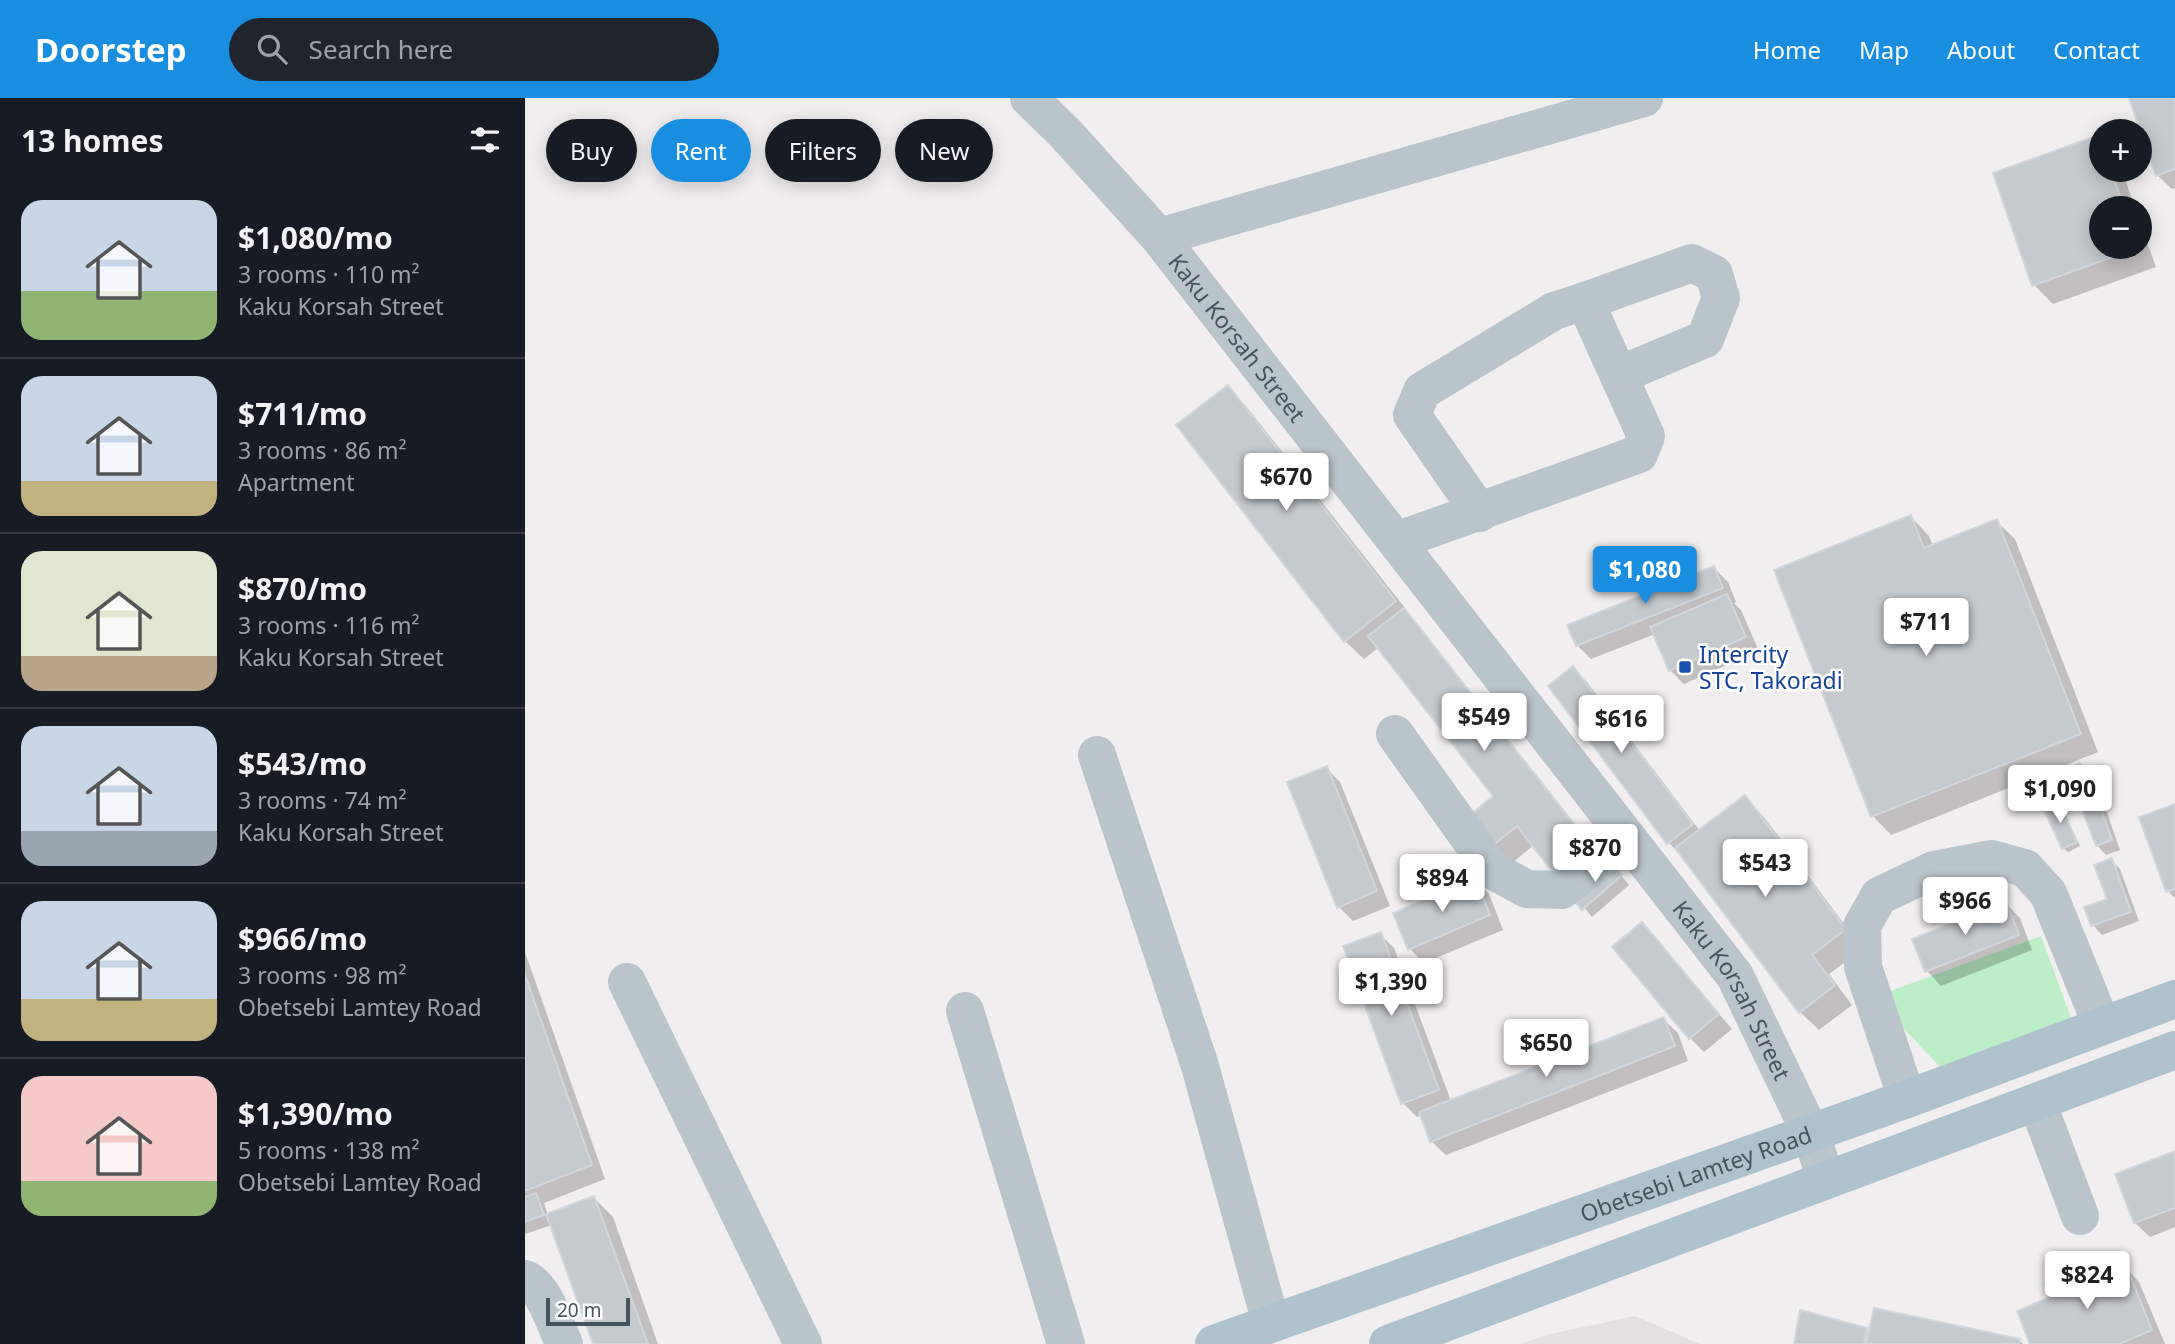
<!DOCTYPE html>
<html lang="en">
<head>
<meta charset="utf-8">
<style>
	:root { --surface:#171b24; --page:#20242c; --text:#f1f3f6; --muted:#9ea1a6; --line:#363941; --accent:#198ee0 }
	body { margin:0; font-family:"Noto Sans",sans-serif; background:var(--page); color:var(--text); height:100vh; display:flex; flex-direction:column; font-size:26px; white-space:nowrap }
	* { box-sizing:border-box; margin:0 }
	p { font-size:23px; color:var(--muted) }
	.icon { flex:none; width:38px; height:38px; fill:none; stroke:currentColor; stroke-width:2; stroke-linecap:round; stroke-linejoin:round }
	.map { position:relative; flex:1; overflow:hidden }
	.drawer { display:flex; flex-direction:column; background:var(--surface); width:525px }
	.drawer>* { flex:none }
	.banner { position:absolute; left:21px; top:21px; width:665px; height:63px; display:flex; gap:14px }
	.fabs { position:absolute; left:1564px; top:21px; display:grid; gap:14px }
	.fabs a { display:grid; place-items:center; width:63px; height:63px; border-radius:50%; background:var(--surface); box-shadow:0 4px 18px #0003; font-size:35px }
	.scale { position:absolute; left:21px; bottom:18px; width:84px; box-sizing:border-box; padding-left:7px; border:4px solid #46555c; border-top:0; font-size:19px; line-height:24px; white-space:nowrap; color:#46555c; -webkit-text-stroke:5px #fff; paint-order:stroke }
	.price { position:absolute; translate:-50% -60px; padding:0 16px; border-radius:7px; background:#fff; color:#222; font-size:23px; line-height:46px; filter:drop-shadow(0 2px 4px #0008) }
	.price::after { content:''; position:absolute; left:50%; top:42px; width:21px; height:16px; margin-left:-10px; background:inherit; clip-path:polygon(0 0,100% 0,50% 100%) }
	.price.active { background:var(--accent); color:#fff }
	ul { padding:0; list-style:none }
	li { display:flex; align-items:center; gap:21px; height:175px; padding:0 21px }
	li+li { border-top:2px solid var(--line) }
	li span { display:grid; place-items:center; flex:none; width:196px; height:140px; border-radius:21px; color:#555 }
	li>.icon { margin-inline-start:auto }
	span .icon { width:84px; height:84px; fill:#fffc; stroke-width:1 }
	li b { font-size:30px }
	h2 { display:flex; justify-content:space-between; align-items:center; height:84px; padding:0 21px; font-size:30px }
	.pill { padding:0 24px; border-radius:32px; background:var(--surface); box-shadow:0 4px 18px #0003; font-size:24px; line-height:63px }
	.pill.active { background:var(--accent); color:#fff }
	header { display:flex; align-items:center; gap:42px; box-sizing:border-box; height:98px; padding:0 35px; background:var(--accent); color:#fff }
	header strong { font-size:33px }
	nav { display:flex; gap:38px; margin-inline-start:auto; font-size:24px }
	.search { width:490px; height:63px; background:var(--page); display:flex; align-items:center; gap:18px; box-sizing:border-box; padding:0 24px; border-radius:38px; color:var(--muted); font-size:26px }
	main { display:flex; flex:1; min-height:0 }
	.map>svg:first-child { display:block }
	.education { fill:#e2dfe1 }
	.green { fill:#bcefc8 }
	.shadow { fill:#0003 }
	.building { fill:#c5cace; stroke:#d2d6da; stroke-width:2 }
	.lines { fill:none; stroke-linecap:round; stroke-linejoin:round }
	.minor { stroke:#bac5cb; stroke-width:38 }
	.major { stroke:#aec2cd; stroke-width:38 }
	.transit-dot { fill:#1a4fb4; stroke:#fff; stroke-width:2.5 }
	.labels { text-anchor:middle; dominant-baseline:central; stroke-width:5; stroke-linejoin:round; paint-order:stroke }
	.street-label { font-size:23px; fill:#46555c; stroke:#fff }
	.transit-label { font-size:23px; fill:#164399; stroke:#fff; text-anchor:start }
</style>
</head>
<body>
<header>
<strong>Doorstep</strong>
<div class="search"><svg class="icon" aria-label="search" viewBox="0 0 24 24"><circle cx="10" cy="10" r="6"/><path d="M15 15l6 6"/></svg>Search here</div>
<nav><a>Home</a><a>Map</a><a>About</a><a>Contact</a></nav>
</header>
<main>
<section class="drawer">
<h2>13 homes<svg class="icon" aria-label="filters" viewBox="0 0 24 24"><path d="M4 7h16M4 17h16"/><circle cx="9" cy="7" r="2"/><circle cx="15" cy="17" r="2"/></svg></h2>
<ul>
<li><span style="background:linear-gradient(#c9d6e8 65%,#8fb573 0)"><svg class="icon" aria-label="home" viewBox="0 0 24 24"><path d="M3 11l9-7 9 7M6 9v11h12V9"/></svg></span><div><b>$1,080/mo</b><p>3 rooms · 110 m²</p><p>Kaku Korsah Street</p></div></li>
<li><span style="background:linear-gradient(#c9d6e8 75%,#c2b280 0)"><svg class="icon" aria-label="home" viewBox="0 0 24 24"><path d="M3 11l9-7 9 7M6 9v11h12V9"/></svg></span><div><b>$711/mo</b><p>3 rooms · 86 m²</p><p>Apartment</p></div></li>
<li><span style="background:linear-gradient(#dfe7d0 75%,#b9a48a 0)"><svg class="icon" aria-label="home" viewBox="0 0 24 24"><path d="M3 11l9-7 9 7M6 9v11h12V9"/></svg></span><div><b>$870/mo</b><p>3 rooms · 116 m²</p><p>Kaku Korsah Street</p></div></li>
<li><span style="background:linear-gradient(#c9d6e8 75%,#9aa5b1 0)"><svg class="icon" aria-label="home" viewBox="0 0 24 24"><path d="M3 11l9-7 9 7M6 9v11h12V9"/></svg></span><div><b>$543/mo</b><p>3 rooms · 74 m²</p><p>Kaku Korsah Street</p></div></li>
<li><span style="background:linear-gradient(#c9d6e8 70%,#c2b280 0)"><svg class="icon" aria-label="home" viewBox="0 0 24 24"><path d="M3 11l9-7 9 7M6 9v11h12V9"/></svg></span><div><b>$966/mo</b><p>3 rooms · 98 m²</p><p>Obetsebi Lamtey Road</p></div></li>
<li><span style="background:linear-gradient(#f6c9c9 75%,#8fb573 0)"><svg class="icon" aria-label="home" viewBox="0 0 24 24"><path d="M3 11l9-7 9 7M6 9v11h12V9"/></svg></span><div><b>$1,390/mo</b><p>5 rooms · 138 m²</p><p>Obetsebi Lamtey Road</p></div></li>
</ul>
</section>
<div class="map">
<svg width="1650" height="1246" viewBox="0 0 1650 1246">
	<rect width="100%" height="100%" fill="#f1eeef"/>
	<path class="education" d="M1110,1218L1175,1246H994L1026,1236Z"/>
	<path class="green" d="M1516,838L1548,925L1420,974L1360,911L1357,896Z"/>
	<path class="shadow" d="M1606,0H1650V90L1647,91L1632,77Z
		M1573,39L1577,42V72H1597L1610,110H1577V149H1615V125L1631,169L1528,206L1509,187Z
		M702,289L721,308L1080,764L1091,771L1104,787L1067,819L1009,747L981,770L962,751L971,699L854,549L839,561L820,543Z
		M1386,419L1404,438L1408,448L1471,423L1490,441L1573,654L1366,737L1348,718L1251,473Z
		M1189,470L1203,484L1211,504L1209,505L1216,512L1234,553L1159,586L1145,572L1130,536L1066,561L1052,547Z
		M1048,570L1062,584L1175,733L1220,699L1238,718L1338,851L1304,876L1327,907L1294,932L1275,914L1158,759L1144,745Z
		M1555,667L1559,671L1567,688L1576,697L1595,752L1581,757L1572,747L1555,692L1552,690Z
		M801,670L815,684L865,808L828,823L814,809Z
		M1533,705L1537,709L1555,748L1543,754L1538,750Z
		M1650,708V800L1643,793Z
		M1586,762L1595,771L1614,823L1577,837L1568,827L1584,802Z
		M950,782L964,796L978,832L899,865L885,851Z
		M1481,806L1495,820L1507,852L1416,888L1402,873L1389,842Z
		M1117,827L1207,931L1179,954L1165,940Z
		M855,836L869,850L926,1003L1138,921L1153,935L1163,963L921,1057L906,1043L897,1017L892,1019L878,1005Z
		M0,854L80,1081L19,1105L23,1117L69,1100L88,1119L133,1246H70L27,1127L0,1136Z
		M1650,1054V1129L1625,1139L1610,1125L1592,1077Z
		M1600,1169L1614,1184L1640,1246H1507L1528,1200L1564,1170L1575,1180Z
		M1341,1232L1345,1236L1494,1242L1498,1246H1271Z"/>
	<path class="building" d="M1604,0H1650V71L1631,78Z
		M1574,37L1577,45V72H1586L1599,110H1577V149H1613V150L1507,188L1468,75Z
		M703,287L871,503L819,544L651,327Z
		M1386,417L1399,450L1472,421L1556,636L1346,719L1249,472Z
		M1189,468L1198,490L1051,548L1042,527Z
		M1202,496L1221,539L1144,573L1125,529Z
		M879,510L1073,757L1037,786L992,728L961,753L938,723L968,698L843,538Z
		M1048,568L1168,726L1142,746L1023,588Z
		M1555,665L1565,683L1550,691L1541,672Z
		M802,668L852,793L812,810L762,684Z
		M1567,686L1587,742L1571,748L1550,692Z
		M1220,697L1321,831L1287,857L1310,887L1274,915L1150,750Z
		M1533,703L1552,744L1537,751L1518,710Z
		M1650,706V791L1641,794L1614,719Z
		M1082,760L1097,777L1057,812L1042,795Z
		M1587,760L1606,814L1566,828L1559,809L1582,801L1569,767Z
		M950,780L965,817L883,852L868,815Z
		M1481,804L1494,837L1400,874L1387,841Z
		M1117,824L1194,916L1164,941L1087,849Z
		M856,834L914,992L876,1006L818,848Z
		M0,877L67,1067L0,1093Z
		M1139,919L1150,948L905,1044L894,1014Z
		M1650,1053V1110L1609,1125L1590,1076Z
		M11,1095L19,1117L0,1124V1099Z
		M69,1098L123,1246H68L21,1116Z
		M1601,1167L1627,1232L1594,1246H1505L1492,1213L1525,1199L1520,1186L1565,1168L1570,1180Z
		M1349,1210L1495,1241L1494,1246H1341Z
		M1275,1212L1342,1230L1339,1246H1269Z"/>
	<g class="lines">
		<g class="minor">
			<path id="s1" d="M504,0L540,35L634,139L1210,878L1285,1034L1301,1081"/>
			<path d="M634,139L1119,0"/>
			<path d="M1060,203L1167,165L1189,176L1196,200L1180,241L1094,277"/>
			<path d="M871,443L1114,356L1121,338L1060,203L1029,213L897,293L887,317L955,415"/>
			<path d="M870,636L967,772L1002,791L1037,792L1103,741"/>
			<path d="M572,657L675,968L746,1225"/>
			<path d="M102,884L278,1246"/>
			<path d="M440,913L541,1246"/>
			<path d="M1382,1001L1338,869L1337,828L1354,798L1409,772L1467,761L1500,770L1523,795L1577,928"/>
			<path d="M1512,1004L1555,1118"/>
			<path d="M0,1181C19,1188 31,1228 39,1246"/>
		</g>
		<g class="major">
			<path id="s2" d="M689,1246L1382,1001L1650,901"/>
			<path d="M863,1246L1650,952"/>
		</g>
	</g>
	<rect class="transit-dot" x="1153" y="562" width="14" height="14" rx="3.5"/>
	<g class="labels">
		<g class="street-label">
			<text stroke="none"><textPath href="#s1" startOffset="318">Kaku Korsah Street</textPath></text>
			<text stroke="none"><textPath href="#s1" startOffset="1138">Kaku Korsah Street</textPath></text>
			<text stroke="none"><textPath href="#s2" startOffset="511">Obetsebi Lamtey Road</textPath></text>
		</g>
		<g class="transit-label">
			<text x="1174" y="556">Intercity<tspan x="1174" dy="26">STC, Takoradi</tspan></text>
		</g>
	</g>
</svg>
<div class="fabs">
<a>+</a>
<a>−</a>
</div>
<div class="scale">20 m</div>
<b class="price" style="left:761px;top:415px">$670</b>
<b class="price active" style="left:1120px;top:508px">$1,080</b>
<b class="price" style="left:1401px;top:560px">$711</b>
<b class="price" style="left:959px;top:655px">$549</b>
<b class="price" style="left:1096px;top:657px">$616</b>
<b class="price" style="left:1535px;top:727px">$1,090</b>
<b class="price" style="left:1070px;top:786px">$870</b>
<b class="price" style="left:1240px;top:801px">$543</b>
<b class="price" style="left:917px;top:816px">$894</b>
<b class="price" style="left:1440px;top:839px">$966</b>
<b class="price" style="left:866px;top:920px">$1,390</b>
<b class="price" style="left:1021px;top:981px">$650</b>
<b class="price" style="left:1562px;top:1213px">$824</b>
<div class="banner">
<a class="pill">Buy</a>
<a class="pill active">Rent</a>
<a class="pill">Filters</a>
<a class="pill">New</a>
</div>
</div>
</main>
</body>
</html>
